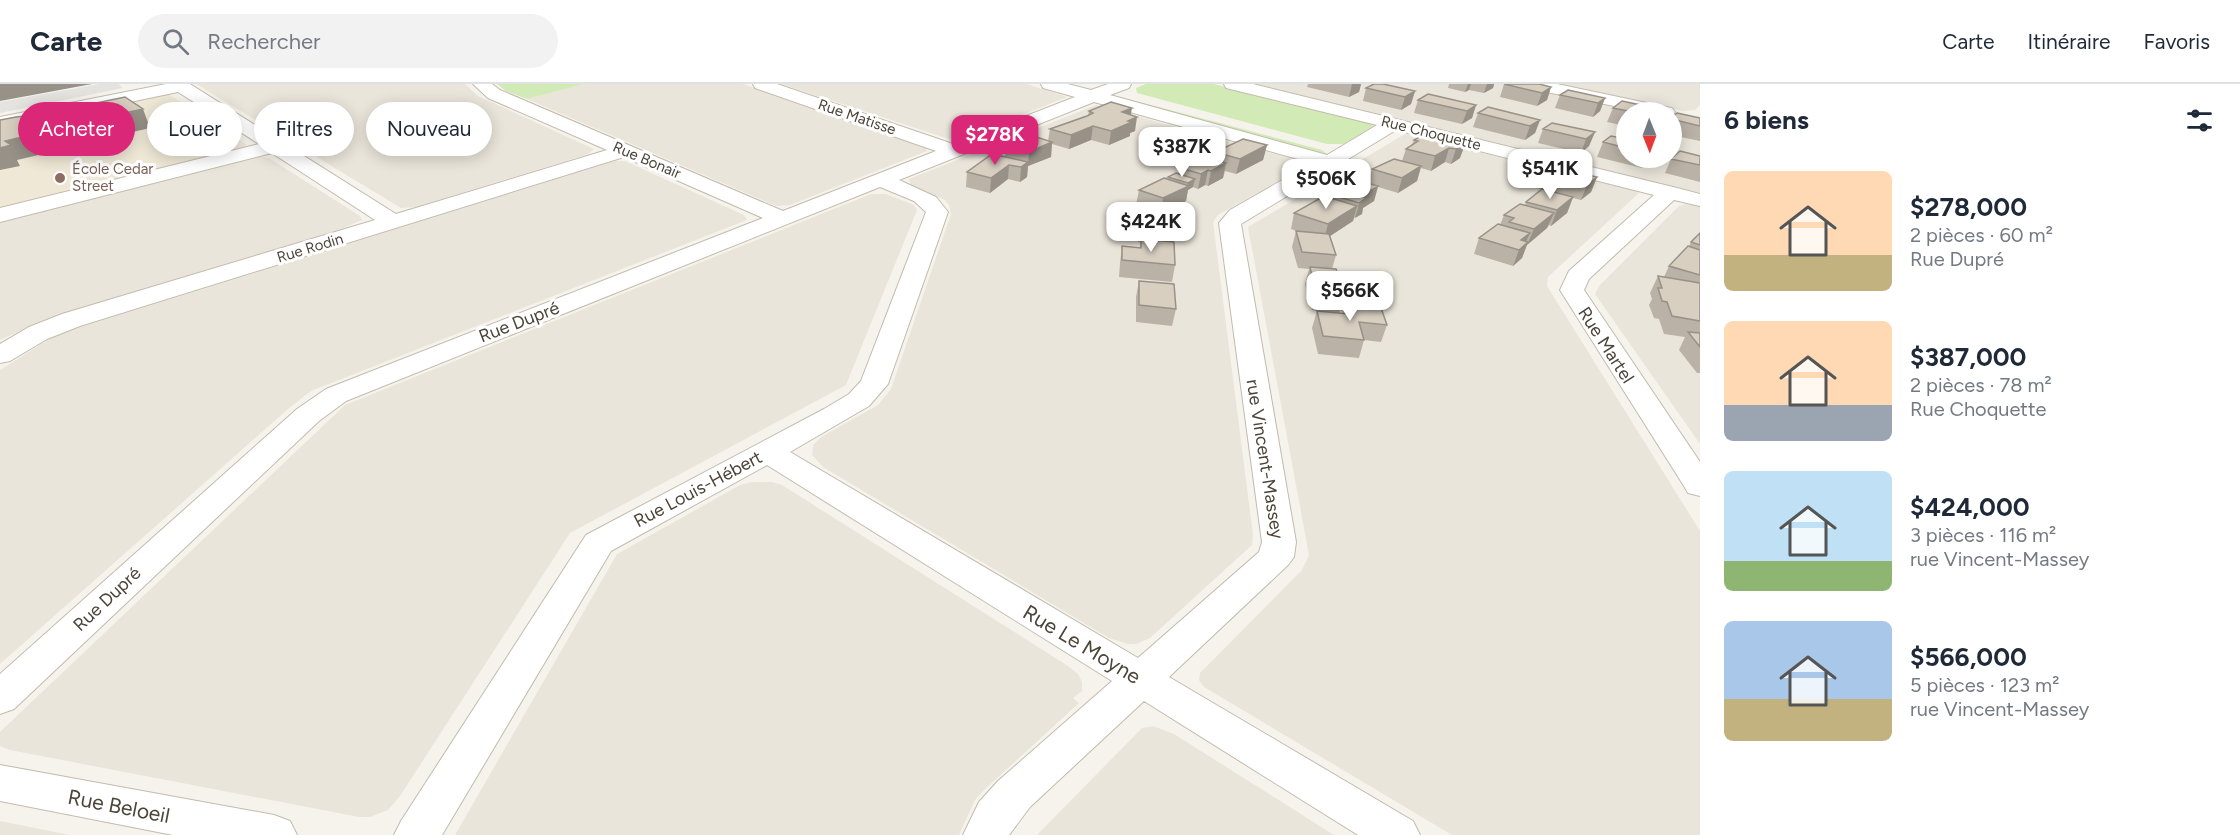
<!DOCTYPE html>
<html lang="fr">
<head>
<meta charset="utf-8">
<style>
	:root { --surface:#fff; --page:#f2f2f3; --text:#1f2937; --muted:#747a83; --line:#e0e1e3; --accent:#db2777 }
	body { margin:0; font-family:Figtree,sans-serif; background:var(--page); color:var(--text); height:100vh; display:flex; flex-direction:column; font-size:22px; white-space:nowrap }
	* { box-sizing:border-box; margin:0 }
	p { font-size:20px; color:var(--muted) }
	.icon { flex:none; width:33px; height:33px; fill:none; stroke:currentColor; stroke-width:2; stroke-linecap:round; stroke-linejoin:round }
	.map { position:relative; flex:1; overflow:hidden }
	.details { display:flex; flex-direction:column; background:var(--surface); width:540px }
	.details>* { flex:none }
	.guide { position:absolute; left:18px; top:18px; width:570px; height:54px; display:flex; gap:12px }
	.needle { width:39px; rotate:179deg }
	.fabs { position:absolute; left:1616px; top:18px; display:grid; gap:12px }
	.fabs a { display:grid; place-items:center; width:66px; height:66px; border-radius:50%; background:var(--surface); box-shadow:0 3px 15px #0003; font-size:30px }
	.price { position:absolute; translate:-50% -51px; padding:0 14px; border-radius:12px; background:#fff; color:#222; font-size:20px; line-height:39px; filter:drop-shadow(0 2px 3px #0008) }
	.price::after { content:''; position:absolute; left:50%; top:36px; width:18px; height:14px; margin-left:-9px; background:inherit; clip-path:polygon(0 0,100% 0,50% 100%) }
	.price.selected { background:var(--accent); color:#fff }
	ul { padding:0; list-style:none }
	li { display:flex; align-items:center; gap:18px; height:150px; padding:0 24px }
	li span { display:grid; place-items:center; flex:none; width:168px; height:120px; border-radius:9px; color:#555 }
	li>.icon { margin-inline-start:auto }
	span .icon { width:72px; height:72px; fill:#fffc; stroke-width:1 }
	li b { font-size:26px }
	h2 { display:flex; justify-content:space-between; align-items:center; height:72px; padding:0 24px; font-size:26px }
	.pill { padding:0 21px; border-radius:27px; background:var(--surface); box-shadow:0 3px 15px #0003; font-size:21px; line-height:54px }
	.pill.selected { background:var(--accent); color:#fff }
	header { display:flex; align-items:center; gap:36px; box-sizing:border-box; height:84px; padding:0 30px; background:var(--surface); border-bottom:2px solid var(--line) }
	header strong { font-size:28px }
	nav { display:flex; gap:33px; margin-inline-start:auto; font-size:21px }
	.search { width:420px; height:54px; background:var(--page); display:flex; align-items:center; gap:15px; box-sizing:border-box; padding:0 21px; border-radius:33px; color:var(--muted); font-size:22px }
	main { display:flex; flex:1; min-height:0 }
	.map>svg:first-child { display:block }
	.residential { fill:#eae5da }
	.education { fill:#efe8d6 }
	.green { fill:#d2eab5 }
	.parking { fill:#e5e3e0 }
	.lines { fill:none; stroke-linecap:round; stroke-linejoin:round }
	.street-casing { stroke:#c2bbae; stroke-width:2 }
	.street { fill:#fff; fill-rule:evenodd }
	.wall { fill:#bab2a6 }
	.shaded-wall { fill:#979187 }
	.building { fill:#d8cfc1; stroke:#979187; stroke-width:1.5 }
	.education-dot { fill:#8d6e63; stroke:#fff; stroke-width:2 }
	.labels { text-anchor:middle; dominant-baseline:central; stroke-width:6; stroke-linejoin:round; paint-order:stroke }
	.far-street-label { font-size:15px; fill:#4b4439; stroke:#fff }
	.far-education-label { font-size:15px; fill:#785e54; stroke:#fff; text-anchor:start }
	.street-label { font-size:18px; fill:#4b4439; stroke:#fff }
	.near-street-label { font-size:21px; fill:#4b4439; stroke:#fff }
</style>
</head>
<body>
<header>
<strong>Carte</strong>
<div class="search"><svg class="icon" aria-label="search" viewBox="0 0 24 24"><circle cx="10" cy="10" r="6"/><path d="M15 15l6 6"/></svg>Rechercher</div>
<nav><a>Carte</a><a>Itinéraire</a><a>Favoris</a></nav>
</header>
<main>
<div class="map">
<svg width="1700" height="751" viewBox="0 0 1700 751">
	<rect width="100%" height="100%" fill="#f6f3ec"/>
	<path class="residential" d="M196,0H465L478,12L594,65L588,70L416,123L401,124Z
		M584,0H743L926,63L927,67L790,121L776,122L527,15Z
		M781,0H1027L1067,13L961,55L952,56Z
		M1252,0H1514L1648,28H1626V74H1671V33L1700,40V109Z
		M1556,0H1700V21L1695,26L1683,27Z
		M1096,21L1293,75L1302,80L1300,82L1303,83L1218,131L1213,138L1253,451L1252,461L1150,554L1136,560H1128L1109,554L823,383L812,371L813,361L821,353L878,321L891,305L951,130L949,121L945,116L911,102L909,95Z
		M1405,50L1630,105L1639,109L1548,193L1547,202L1700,447V751H1452L1204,603L1199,596L1200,589L1302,486L1309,471L1248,143Z
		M259,72L269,74L360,132L362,136L339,146L49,234L0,256V136Z
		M614,77H625L744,131L747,136L311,307L288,325L0,580V286L54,252L71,246Z
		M871,110H886L914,121L917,126L846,301L570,449L400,712L388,726L370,733H359L10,666L0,662V648L3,645L345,321Z
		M1686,120L1700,122V360L1595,210L1599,202L1679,122Z
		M751,398H772L782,401L1068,582L1078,590L1082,598V607L1073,614L1079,619L984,706L975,716L959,751H455L617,470L740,401Z
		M1153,642L1174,650L1334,751H1037L1142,644Z
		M0,737L70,751H0Z"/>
	<path class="education" d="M168,10L247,61L239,65L0,124V44Z"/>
	<path class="green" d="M497,0H584L527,15L506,7Z
		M1146,0H1214L1368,38L1374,42L1344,60H1327L1137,9L1136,4Z
		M1128,15L1322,66L1327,70L1123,16Z"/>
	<path class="parking" d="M99,0H118L123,4L0,29V18Z"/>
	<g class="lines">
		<defs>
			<path id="street" d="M166,0H190L396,130L607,66L488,14L473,0H492L500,6L783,127L936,67L755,4L753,0H777L953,60L1075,13L1043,4L1041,0H1068L1091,6L1108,0H1131L1129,4L1110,11L1327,71L1377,41L1226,4L1224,0H1253L1677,104L1700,110V122L1674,116L1589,195L1584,206L1700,378V412L1688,409L1684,402L1560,206L1569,187L1654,111L1396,46L1241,140L1296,458L1294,473L1288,481L1169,593L1413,737L1420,751H1358L1144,617L1030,723L1009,751H963L979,718L998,697L1112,597L767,381L611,467L442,751H394L401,737L586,451L824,325L849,310L861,297L926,128L914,117L880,103L346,317L319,337L14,625L0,630V590L297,325L326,305L763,134L624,73L80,242L47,255L10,277L0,279V260L29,243L62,230L375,136L272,69L0,138V124L259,60L178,8L0,45V33ZM1094,18L1312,79L1230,126L1219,139L1262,458L1259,468L1138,574L790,368L869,322L888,300L948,128L936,113L899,96Z
				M1524,0H1557L1666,23L1672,24L1675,28L1671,32V28H1643L1532,5Z
				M0,681L274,731L290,737L297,751H173L0,717Z"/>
		</defs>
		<use href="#street" class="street-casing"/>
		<use href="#street" class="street"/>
	</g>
	<path class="wall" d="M1308,0H1361L1359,8L1349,13L1307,3Z
		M1449,0H1494L1493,4L1484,9L1469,6L1465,8L1448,4Z
		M1504,0L1551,3L1547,16L1537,22L1500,13Z
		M1366,4L1415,7L1411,20L1401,26L1363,17Z
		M1560,11L1605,14L1600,27L1593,33L1555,24Z
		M1418,16L1476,21L1472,34L1462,40L1414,29Z
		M1613,24L1663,28H1626V42L1607,38Z
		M1089,27L1131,31L1135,47L1130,49V52L1109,61L1091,56L1069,65L1052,60L1051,73L1028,82L1027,93L1020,98L1008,95L990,109L966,103L967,88L1005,73L1006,60L1048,57L1050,45L1088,31Z
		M1478,29L1540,36L1535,49L1525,56L1473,43Z
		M1671,34H1700V57L1671,51Z
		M1543,45L1595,48L1589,62L1581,69L1538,59Z
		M1626,55V74H1653L1642,84L1597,73L1603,58Z
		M1414,56L1465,60L1460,74L1451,80L1445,78L1431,87L1421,84L1417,97L1398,109L1378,103L1374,117L1363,124L1362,130L1354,134L1353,137L1330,152L1336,171L1332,185L1344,212L1339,229H1343L1345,221L1387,241L1381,258L1364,256L1359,274L1318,270L1312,244L1317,227L1312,226L1305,200L1309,185L1298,184L1292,163L1296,147H1297L1291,145L1294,129L1331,114L1334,107L1368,99L1372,85L1402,77L1406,65L1412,61Z
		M1267,61L1263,76L1236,90L1225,87L1223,94L1208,102L1205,101L1198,105L1193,103L1188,106L1186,117L1171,124L1172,145L1170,158L1175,181L1172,198L1119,193L1120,179L1122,162L1140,164L1141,158H1138V137L1140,122L1136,121L1139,106L1167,95L1168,93L1180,90L1181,84L1214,76L1215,68Z
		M1700,72V98L1665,89L1671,75Z
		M1523,84L1597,93L1591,108L1581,116L1573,114L1567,129L1551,142L1549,141L1547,144L1527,161L1522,174L1513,182L1474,170L1479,154L1500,141L1504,131L1525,121L1526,118L1551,108L1517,99Z
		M1700,149V289H1697L1679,266L1685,253L1664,250L1659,235L1654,234L1649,221L1652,215L1650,209L1658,192L1664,193L1669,182L1689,162L1691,158Z
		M1139,197L1176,225L1172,242L1136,238V213Z"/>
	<path class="shaded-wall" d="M0,0H92L0,17Z
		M1352,0H1361L1359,8L1349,13Z
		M1468,0H1471L1469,6L1465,8Z
		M1487,0H1494L1493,4L1484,9Z
		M1551,3L1547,16L1537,22L1542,9Z
		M1415,7L1411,20L1401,26L1405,13Z
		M1605,14L1600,27L1593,33L1598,19Z
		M1476,21L1472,34L1462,40L1467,27Z
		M1132,24L1130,36L1137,33L1135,47L1130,49V52L1109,61L1111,47L1122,28Z
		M143,25L150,44L69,63V64L17,76L20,82L0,86V64L5,57L59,43Z
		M1540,36L1535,49L1525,56L1530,42Z
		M1093,42L1091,56L1069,65L1071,51Z
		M1595,48L1589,62L1581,69L1586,55Z
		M1052,58L1051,73L1028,82L1027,93L1020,98L1021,83L1028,78L1029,68Z
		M1465,60L1460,74L1451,80L1456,65Z
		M1267,61L1263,76L1236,90L1240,75Z
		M1449,64L1445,78L1431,87L1435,72Z
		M1647,74H1653L1642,84Z
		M1226,79L1223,94L1208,102L1211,87Z
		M1009,81L1008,95L990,109L991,94Z
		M1421,82L1417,97L1398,109L1402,94Z
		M1208,86L1205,101L1198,105L1201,90Z
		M1597,93L1591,108L1581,116L1587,101Z
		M1195,95L1193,103L1188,106L1186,117L1161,129L1163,114L1187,102L1188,99Z
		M1378,102L1374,117L1363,124L1362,130L1355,134L1361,113Z
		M1573,113L1567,129L1551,142L1557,126Z
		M1357,122L1353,137L1324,156L1328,140Z
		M1554,129L1547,144L1527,161L1534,145Z
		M1530,149L1525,160L1528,158L1522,174L1513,182L1519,166L1521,156Z"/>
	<path class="building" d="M1374,0H1383L1415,7L1405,13L1366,4Z
		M1504,0H1539L1551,3L1542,9Z
		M1568,6L1605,14L1598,19L1560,11Z
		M1428,10L1476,21L1467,27L1418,16Z
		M125,13L143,25L59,43L61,44L5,57L11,61L0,64V36L16,33L43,30Z
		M1622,17L1664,26L1661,28H1633L1613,24Z
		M1111,18L1132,24L1122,28L1137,33L1128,37L1132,38L1111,47L1093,42L1071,51L1050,45L1087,32L1093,29L1089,27Z
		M1488,23L1540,36L1530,42L1478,29Z
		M1677,29L1700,34V42L1671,35V34Z
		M1552,39L1595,48L1586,55L1543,45Z
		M1425,50L1465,60L1456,65L1449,64L1435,72L1406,65L1418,57L1414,56Z
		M1030,51L1052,58L1029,68L1006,60Z
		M1611,52L1626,55V64L1603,58Z
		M1243,55L1267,61L1240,75L1215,68Z
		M1680,67L1700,72V81L1671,75Z
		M992,70L1028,78L1021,83L1009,81L991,94L967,88Z
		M1203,73L1226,79L1211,87L1208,86L1201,90L1181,84Z
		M1394,75L1421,82L1402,94L1372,85Z
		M1534,77L1597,93L1587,101L1523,84Z
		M1176,89L1195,95L1188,99L1168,93Z
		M1164,94L1189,102L1163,114L1139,106Z
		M1356,96L1378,102L1361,113L1366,114L1359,119L1332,111L1337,108L1334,107Z
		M1542,105L1573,113L1557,126L1526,118Z
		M1324,112L1357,122L1328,140L1294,129Z
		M1520,120L1554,129L1534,145L1509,138L1514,134L1504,131Z
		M1141,122L1171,124L1172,145L1141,142Z
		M1498,140L1530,149L1521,156L1528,158L1519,166L1479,154Z
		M1296,147L1329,150L1336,171L1302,168Z
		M1700,149V161L1691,158Z
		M1141,155L1174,158L1175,181L1122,176V162L1141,164Z
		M1688,162L1700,166V191L1669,182Z
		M1310,183L1336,185L1344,212L1316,209Z
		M1658,192L1700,199V237L1672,232L1667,218L1662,217L1658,204H1662Z
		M1139,197L1174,200L1176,225L1139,221Z
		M1345,221L1381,224L1387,241L1359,238L1364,256L1323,252L1317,227L1348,230Z
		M1688,248L1700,249V263Z"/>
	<circle class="education-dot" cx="60" cy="94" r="6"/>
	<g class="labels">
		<g class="far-street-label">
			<text transform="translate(857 33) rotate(19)">Rue Matisse</text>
			<text transform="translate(1431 49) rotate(14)">Rue Choquette</text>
			<text transform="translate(647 76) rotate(23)">Rue Bonair</text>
			<text transform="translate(310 164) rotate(-17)">Rue Rodin</text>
		</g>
		<g class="far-education-label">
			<text x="72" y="85">École Cedar<tspan x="72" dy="17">Street</tspan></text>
		</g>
		<g class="street-label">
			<text transform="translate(519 238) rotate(-21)">Rue Dupré</text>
			<text transform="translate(1606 261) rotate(57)">Rue Martel</text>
			<text transform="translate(1265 375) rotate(81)">rue Vincent-Massey</text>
			<text transform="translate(698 405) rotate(-28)">Rue Louis-Hébert</text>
			<text transform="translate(107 515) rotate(-43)">Rue Dupré</text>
		</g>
		<g class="near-street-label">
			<text transform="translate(1082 560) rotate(31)">Rue Le Moyne</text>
			<text transform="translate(119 722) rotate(11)">Rue Beloeil</text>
		</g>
	</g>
</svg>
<div class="fabs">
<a><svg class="needle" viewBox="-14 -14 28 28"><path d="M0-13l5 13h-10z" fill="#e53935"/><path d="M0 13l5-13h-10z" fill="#747a83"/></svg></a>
</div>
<b class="price selected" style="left:995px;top:82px">$278K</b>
<b class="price" style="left:1182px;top:94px">$387K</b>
<b class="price" style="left:1550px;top:116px">$541K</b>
<b class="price" style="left:1326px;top:126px">$506K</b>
<b class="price" style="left:1151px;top:169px">$424K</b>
<b class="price" style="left:1350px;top:238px">$566K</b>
<div class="guide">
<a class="pill selected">Acheter</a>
<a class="pill">Louer</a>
<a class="pill">Filtres</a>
<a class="pill">Nouveau</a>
</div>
</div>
<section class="details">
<h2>6 biens<svg class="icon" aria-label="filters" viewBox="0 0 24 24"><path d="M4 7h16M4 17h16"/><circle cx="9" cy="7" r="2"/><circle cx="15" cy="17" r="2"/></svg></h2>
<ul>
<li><span style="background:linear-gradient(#ffd9b3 70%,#c2b280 0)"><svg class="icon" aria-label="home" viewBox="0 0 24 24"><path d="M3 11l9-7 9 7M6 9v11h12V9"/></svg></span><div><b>$278,000</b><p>2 pièces · 60 m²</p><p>Rue Dupré</p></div></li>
<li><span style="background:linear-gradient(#ffd9b3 70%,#9aa5b1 0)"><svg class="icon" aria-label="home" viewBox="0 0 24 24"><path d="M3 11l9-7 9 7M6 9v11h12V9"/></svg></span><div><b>$387,000</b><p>2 pièces · 78 m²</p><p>Rue Choquette</p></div></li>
<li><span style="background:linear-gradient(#bfe0f5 75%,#8fb573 0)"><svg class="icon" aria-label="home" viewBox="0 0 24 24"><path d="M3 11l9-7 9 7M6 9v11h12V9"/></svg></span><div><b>$424,000</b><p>3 pièces · 116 m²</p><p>rue Vincent-Massey</p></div></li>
<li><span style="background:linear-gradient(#a9c7e8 65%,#c2b280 0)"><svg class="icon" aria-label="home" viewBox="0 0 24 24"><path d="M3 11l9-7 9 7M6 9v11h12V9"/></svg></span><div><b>$566,000</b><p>5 pièces · 123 m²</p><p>rue Vincent-Massey</p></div></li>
</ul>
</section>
</main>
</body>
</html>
